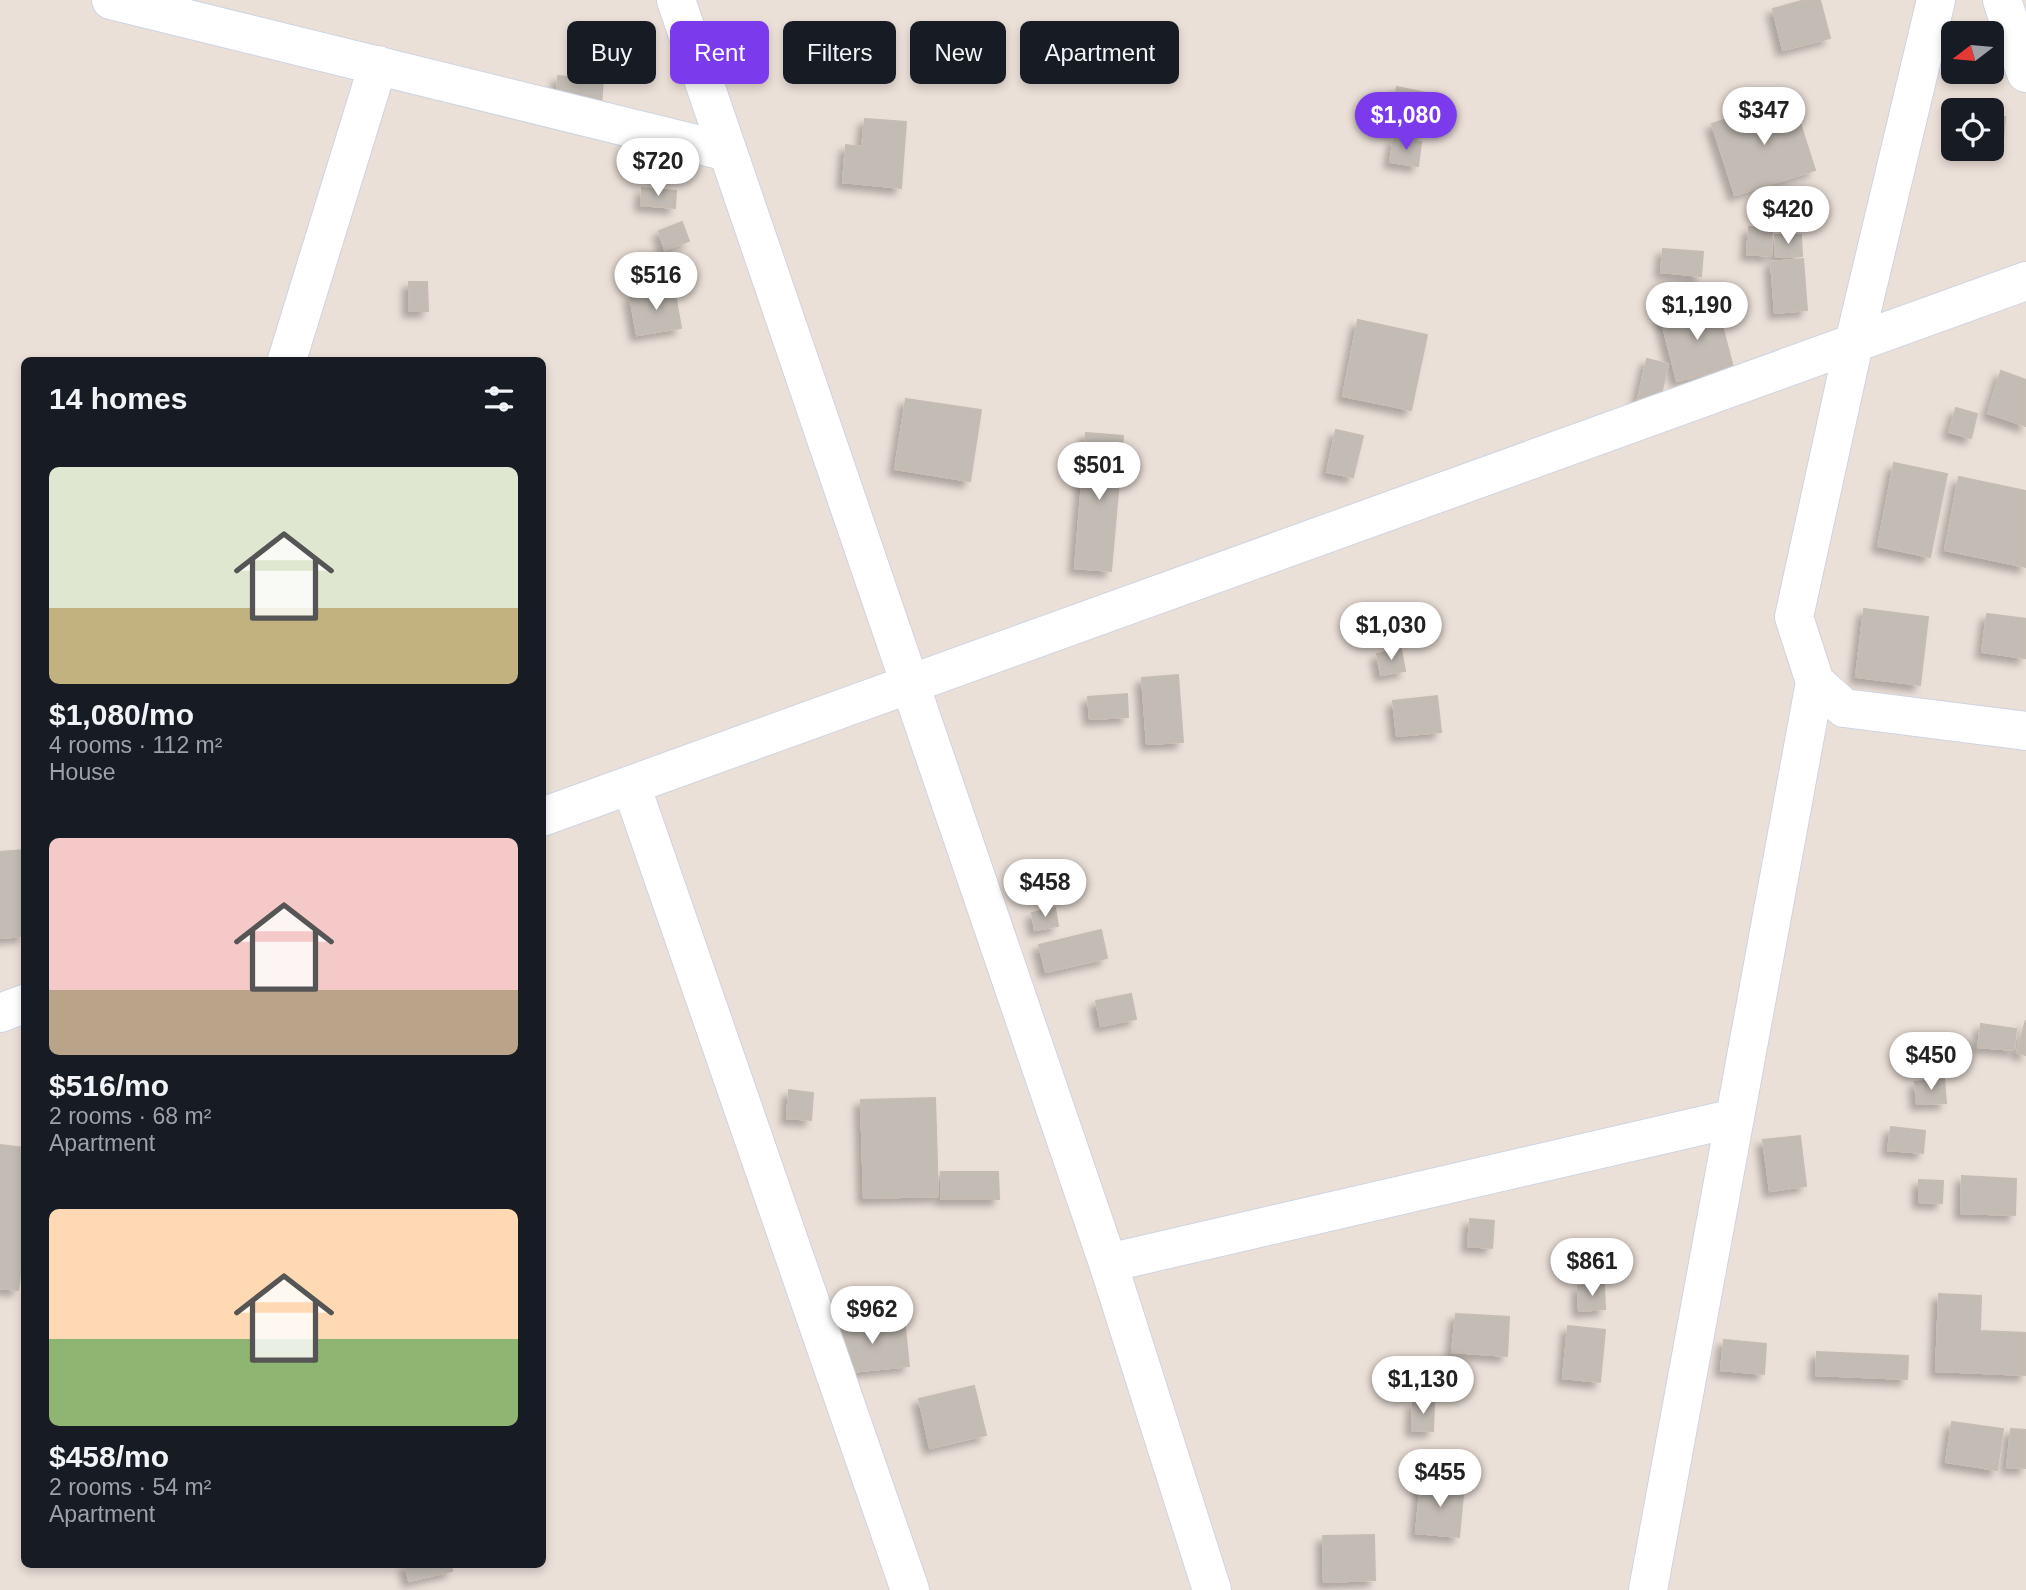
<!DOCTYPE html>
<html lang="en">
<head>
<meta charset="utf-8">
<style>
	:root { --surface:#171b24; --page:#242831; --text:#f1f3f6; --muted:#9ea1a6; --accent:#7c3aed }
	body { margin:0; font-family:Helvetica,sans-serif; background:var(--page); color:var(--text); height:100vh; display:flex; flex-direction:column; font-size:26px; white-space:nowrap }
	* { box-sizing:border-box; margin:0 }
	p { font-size:23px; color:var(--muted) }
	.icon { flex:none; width:38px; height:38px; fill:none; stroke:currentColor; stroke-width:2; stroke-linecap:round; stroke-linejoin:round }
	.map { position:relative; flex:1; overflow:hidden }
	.sheet { position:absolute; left:21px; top:357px; width:525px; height:1211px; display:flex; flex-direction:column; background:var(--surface); border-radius:10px; box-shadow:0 4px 10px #0003 }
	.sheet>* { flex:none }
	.top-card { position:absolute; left:567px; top:21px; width:665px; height:63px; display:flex; gap:14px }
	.needle { width:46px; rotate:254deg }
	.buttons { position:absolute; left:1941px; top:21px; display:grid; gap:14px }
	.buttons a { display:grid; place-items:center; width:63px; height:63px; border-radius:10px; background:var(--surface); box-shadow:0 4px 10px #0003; font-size:35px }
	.price { position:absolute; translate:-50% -60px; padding:0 16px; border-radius:24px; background:#fff; color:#222; font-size:23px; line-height:46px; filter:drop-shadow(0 2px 4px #0008) }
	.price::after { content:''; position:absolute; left:50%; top:42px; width:21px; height:16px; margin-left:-10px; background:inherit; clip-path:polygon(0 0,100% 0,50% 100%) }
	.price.selected { background:var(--accent); color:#fff }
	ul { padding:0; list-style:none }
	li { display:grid; align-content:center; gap:14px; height:371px; padding:0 28px }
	li span { display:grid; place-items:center; height:217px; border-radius:10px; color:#555 }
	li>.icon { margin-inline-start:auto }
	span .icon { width:126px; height:126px; fill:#fffc; stroke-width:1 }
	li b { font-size:30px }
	h2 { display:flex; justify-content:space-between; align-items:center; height:84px; padding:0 28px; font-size:30px }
	.tag { padding:0 24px; border-radius:10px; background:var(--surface); box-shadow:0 4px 10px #0003; font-size:24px; line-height:63px }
	.tag.selected { background:var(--accent); color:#fff }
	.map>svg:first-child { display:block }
	.building { fill:#c2bcb4; stroke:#c6bcb2; stroke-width:2; filter:url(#shadow) }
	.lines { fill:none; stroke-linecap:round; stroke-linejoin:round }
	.street-casing { stroke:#cdd4e2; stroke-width:40 }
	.street { stroke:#fff; stroke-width:38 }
</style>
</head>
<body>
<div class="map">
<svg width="2026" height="1590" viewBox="0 0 2026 1590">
	<defs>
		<filter id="shadow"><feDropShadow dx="-6" dy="6" stdDeviation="3.5" flood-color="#0004"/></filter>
	</defs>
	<rect width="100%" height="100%" fill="#ebe0d8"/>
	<path class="building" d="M1805,0H1820L1830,38L1783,50L1773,9Z
		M558,76L603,80L600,118L555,114Z
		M1397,87L1431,94L1422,136L1388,129Z
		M1792,98L1815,170L1735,195L1712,124Z
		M1992,116L2005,117L2003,140L1992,139Z
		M865,119L906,122L901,188L843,182L846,145L862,147Z
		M1394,138L1421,142L1418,166L1390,162Z
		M642,188L676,191L675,208L641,205Z
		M682,222L689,241L665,250L659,231Z
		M1749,227L1772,228L1771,256L1747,254Z
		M1775,235H1801L1802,256L1776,257Z
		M1663,249L1703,252L1701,276L1661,272Z
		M1803,259L1807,310L1775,313L1771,262Z
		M409,282H427L428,311H409Z
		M674,288L681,328L637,335L630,296Z
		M1716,303L1733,367L1677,381L1661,318Z
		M1358,320L1427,335L1411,410L1343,396Z
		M1647,359L1668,364L1658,408L1637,403Z
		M2001,371L2026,380V426L1988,413Z
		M906,399L981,410L970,481L895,469Z
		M1956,408L1977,414L1971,438L1949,432Z
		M1336,430L1363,436L1353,477L1327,472Z
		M1086,433L1123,436L1111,571L1075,568Z
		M1894,463L1947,474L1930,557L1878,546Z
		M1959,477L2026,491V567L1945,550Z
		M1864,609L1928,617L1920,685L1856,677Z
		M1987,614L2026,619L2025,658L1982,652Z
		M1401,649L1405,671L1381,675L1377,654Z
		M1178,675L1183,742L1147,744L1142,678Z
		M1127,694L1128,717L1090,719L1088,697Z
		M1437,696L1441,732L1397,736L1393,701Z
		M24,850V936L0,938V852Z
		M1055,908L1058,926L1035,930L1032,913Z
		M1101,930L1107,958L1046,972L1039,945Z
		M1131,994L1136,1019L1101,1026L1096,1001Z
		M2026,1020V1055L2017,1052Z
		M1981,1024L2016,1029L2014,1050L1978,1047Z
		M1944,1079L1946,1103L1917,1104L1915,1082Z
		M789,1090L813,1093L811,1120L787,1118Z
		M935,1098L938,1196L864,1198L861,1100Z
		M1891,1127L1925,1131L1923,1153L1888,1150Z
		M1800,1136L1806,1186L1770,1191L1763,1140Z
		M0,1145L24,1148V1246L18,1290L0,1288Z
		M941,1172H998L999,1199H941Z
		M1962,1176L2016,1179L2015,1215L1961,1213Z
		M1919,1180L1943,1181L1942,1203L1919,1202Z
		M1470,1219L1494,1221L1492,1248L1468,1246Z
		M1604,1284L1605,1309L1579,1311L1578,1286Z
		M1939,1294L1981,1296L1980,1331L2026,1333V1375L1936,1371Z
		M1456,1314L1509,1317L1507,1356L1452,1352Z
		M904,1319L909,1366L841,1373L836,1326Z
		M1568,1326L1605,1330L1600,1382L1563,1378Z
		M1724,1340L1766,1344L1764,1374L1721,1370Z
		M1817,1352L1908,1356L1907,1379L1816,1375Z
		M974,1386L986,1435L930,1448L919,1399Z
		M1413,1402H1434L1433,1431L1412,1430Z
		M1952,1422L2003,1429L1997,1470L1946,1462Z
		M2011,1429L2026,1430V1468L2007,1467Z
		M1421,1481L1464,1485L1459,1537L1416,1533Z
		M1374,1535L1375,1580L1324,1582L1323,1536Z
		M405,1564H451L452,1571L409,1581Z"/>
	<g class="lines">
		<defs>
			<path id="street" d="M111,0L728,152
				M676,0L1108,1263L1212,1590
				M1936,0L1854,343L1794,617L1815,682L1844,708L2026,731
				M2002,0L2026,73
				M287,360L378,65
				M631,785L910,1590
				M542,817L2026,281
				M0,1013L24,1004
				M1108,1263L1735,1118
				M1648,1590L1815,682"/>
		</defs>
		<use href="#street" class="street-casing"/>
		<use href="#street" class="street"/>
	</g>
</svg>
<div class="buttons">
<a><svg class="needle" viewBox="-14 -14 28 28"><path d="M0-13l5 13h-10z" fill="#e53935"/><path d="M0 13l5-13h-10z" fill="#9ea1a6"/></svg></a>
<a><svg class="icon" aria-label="locate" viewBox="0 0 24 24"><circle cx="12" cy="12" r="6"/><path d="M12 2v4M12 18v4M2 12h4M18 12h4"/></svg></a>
</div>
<b class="price" style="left:1764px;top:147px">$347</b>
<b class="price selected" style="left:1406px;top:152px">$1,080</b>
<b class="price" style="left:658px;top:198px">$720</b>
<b class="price" style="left:1788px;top:246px">$420</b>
<b class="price" style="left:656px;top:312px">$516</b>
<b class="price" style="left:1697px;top:342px">$1,190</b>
<b class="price" style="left:1099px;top:502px">$501</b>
<b class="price" style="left:1391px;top:662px">$1,030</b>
<b class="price" style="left:1045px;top:919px">$458</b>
<b class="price" style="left:1931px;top:1092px">$450</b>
<b class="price" style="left:1592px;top:1298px">$861</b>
<b class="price" style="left:872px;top:1346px">$962</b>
<b class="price" style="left:1423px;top:1416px">$1,130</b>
<b class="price" style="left:1440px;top:1509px">$455</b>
<div class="top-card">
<a class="tag">Buy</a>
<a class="tag selected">Rent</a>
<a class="tag">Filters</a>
<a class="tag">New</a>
<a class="tag">Apartment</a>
</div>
<section class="sheet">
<h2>14 homes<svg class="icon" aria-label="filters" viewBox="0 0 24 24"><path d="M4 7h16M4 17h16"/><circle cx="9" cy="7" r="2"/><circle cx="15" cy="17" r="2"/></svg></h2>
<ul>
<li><span style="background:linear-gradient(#dfe7d0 65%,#c2b280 0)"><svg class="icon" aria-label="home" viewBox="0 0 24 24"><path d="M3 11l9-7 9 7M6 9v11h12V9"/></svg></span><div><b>$1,080/mo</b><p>4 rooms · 112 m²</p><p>House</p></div></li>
<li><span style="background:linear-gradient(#f6c9c9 70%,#b9a48a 0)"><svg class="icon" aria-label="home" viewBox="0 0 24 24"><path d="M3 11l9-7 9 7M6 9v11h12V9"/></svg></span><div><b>$516/mo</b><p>2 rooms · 68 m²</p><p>Apartment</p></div></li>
<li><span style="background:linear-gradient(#ffd9b3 60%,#8fb573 0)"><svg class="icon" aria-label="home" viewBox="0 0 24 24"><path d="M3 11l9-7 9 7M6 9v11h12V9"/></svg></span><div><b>$458/mo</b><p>2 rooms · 54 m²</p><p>Apartment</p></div></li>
</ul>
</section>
</div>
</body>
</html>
